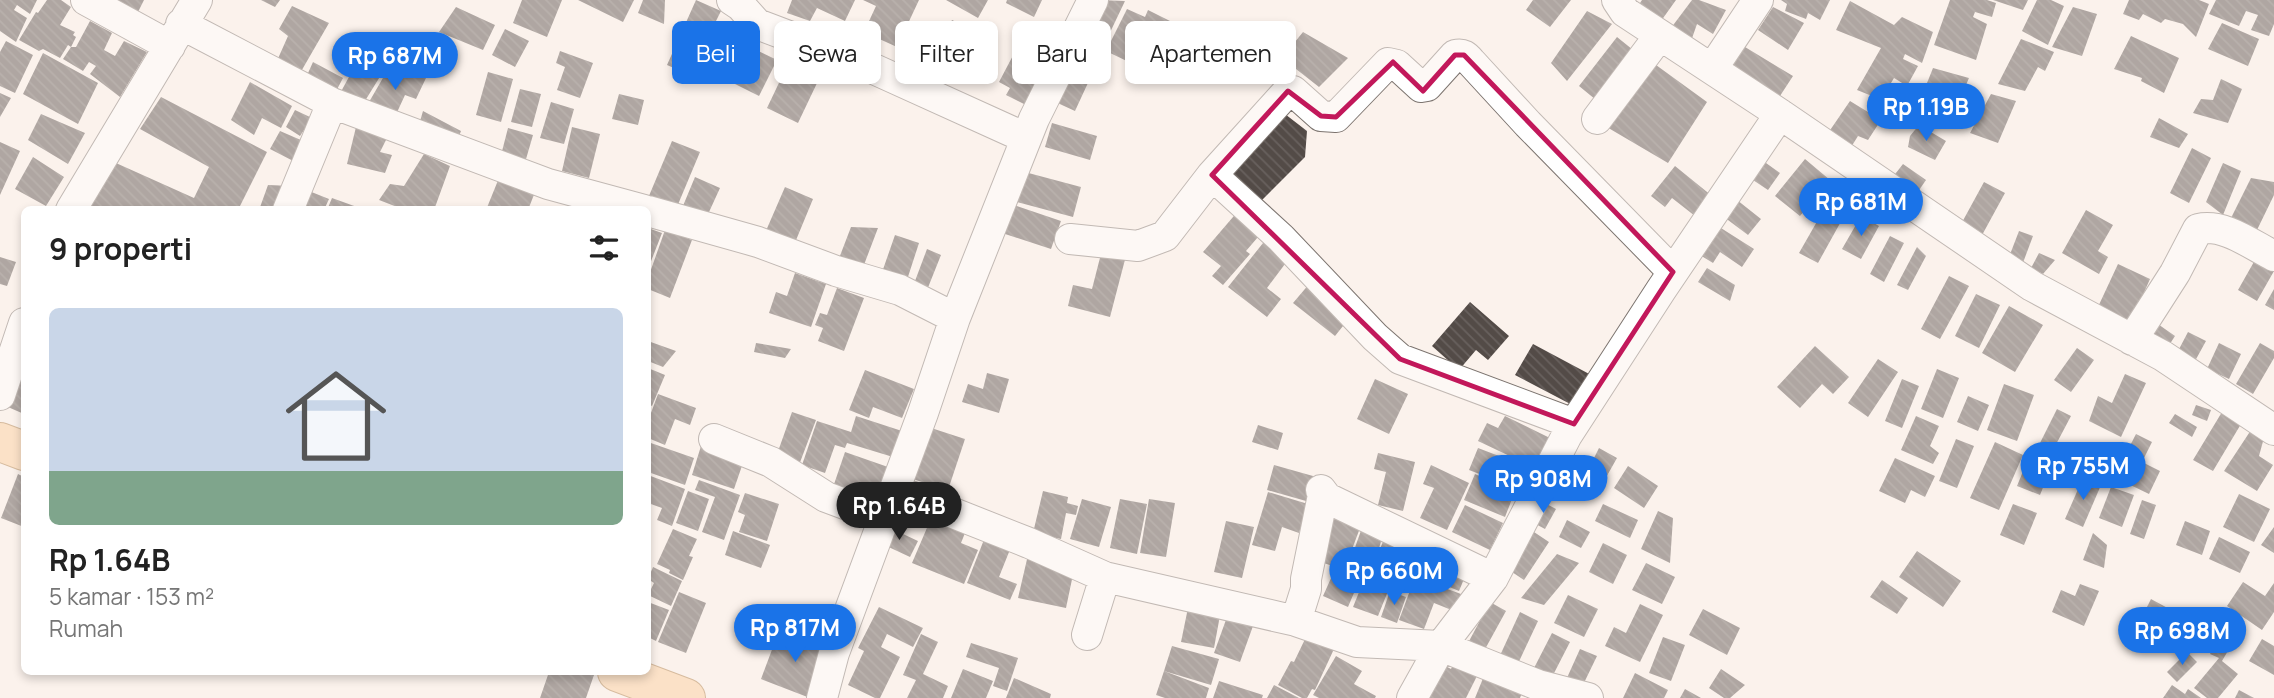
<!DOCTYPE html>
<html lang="id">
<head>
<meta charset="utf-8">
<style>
	:root { --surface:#fff; --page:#f2f2f2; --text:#222; --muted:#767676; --line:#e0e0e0; --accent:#1a73e8 }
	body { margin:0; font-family:Manrope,sans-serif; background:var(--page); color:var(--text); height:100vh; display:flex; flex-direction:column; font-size:26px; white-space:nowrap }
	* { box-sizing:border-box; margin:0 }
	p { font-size:23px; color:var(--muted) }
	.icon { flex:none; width:38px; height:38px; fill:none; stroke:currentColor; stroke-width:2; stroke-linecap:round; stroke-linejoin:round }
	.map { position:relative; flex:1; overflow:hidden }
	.panel { position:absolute; left:21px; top:206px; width:630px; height:469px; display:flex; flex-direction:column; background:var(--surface); border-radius:10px; box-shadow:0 4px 10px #0003 }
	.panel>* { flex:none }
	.hud { position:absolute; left:672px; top:21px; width:665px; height:63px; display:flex; gap:14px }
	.price { position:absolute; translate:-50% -60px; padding:0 16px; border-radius:24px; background:var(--accent); color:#fff; font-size:23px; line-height:46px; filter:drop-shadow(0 2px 4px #0008) }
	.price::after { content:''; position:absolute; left:50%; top:42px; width:21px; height:16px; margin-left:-10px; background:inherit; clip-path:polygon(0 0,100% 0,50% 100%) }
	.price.on { background:#222; color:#fff }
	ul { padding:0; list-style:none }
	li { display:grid; align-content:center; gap:14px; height:371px; padding:0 28px }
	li+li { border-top:2px solid var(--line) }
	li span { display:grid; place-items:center; height:217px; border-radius:10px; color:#555 }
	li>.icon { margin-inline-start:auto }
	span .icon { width:126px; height:126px; fill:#fffc; stroke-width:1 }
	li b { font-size:30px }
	h2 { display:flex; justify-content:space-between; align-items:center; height:84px; padding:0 28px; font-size:30px }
	.pill { padding:0 24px; border-radius:10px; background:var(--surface); box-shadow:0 4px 10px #0003; font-size:24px; line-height:63px }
	.pill.on { background:var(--accent); color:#fff }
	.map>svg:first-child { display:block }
	.building { fill:url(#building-back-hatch) }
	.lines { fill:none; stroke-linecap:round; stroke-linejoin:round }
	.minor-casing { stroke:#7c746f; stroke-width:32 }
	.major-casing { stroke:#aa7940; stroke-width:40 }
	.minor { stroke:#fff; stroke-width:30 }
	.major { stroke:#facd99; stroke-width:38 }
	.marked { fill:none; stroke:#c2185b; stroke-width:5; stroke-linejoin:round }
</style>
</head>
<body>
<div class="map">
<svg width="2274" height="698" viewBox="0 0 2274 698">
	<defs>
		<pattern id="building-back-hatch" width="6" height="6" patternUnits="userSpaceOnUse" patternTransform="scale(1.75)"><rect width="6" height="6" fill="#534b47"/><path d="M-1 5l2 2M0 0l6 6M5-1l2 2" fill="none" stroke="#68615e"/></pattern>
	</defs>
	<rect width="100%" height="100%" fill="#fbf2ec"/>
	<path class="building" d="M0,0H37L30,14L17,5L14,10L27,18L16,42L0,31Z
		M47,0H61L71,7L60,25L75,32L73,35L76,37L71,47L68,45L60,58L43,49L39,51L19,40L36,12L38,13Z
		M97,0H144L134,20Z
		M261,0H280L275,7Z
		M522,0H562L547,37L513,23Z
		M578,0H634L623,22Z
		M643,0H665L664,24L638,13Z
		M696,0L721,11L707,39L722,46L704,81L667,65Z
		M792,0H855L845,21L817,8L810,21L787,13Z
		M863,0H919L897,47L864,32L876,6Z
		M946,0H988L978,18Z
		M1007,0H1042L1034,17L1006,3Z
		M1099,0L1125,1L1105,43L1084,33Z
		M1533,0H1571L1550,27L1526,10Z
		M1642,0H1676L1661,21L1638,6Z
		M1692,0H1699L1726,10L1713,34L1697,24L1690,44L1671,28Z
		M1781,0H1830L1820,20L1808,13L1806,19L1785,11L1787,4Z
		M1950,0H1987L1996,3L1992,17L1975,12L1973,17L1987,24L1976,60L1934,45Z
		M1993,0H2028L2023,10Z
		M2037,0H2051L2064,6L2048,45L2022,31Z
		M2129,0H2199L2209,4L2196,37L2183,24L2165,19L2161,23L2143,14L2139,20L2123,14Z
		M2216,0H2274V24L2269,36L2251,30L2258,15L2246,11L2239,26L2209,14Z
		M1850,1L1894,25L1902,17L1933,32L1922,63L1905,54L1903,59L1918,66L1907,86L1894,78L1891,83L1910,93L1902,108L1912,115L1902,128L1881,116L1892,104L1857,90L1881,48L1836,30Z
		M292,6L329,23L299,75L276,63L288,36L279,29Z
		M456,7L495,25L483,50L439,32Z
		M1773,7L1804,23L1788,50L1758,30Z
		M2073,7L2097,14L2082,56L2052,47Z
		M1127,9L1145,17L1148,10L1174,23L1145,82L1131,75L1135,65L1106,51Z
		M1587,11L1612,24L1567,81L1551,63Z
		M952,20L980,33L971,53L942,41Z
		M90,21L112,33L104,50L115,56L124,41L147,52L120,97L90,74L96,66L89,62L83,71L63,59L71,47H76Z
		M2222,23L2259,39L2248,66L2208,49Z
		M505,29L529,41L515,67L492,55Z
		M1184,29L1207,42L1183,83L1161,71Z
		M1303,32L1348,58L1319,87L1282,58Z
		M910,33L936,44L928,63L902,52Z
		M1722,33L1793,76L1776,102L1709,55Z
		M2131,36L2179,58L2164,93L2141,81L2142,78L2114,69Z
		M1617,37L1643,58L1601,104L1579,86Z
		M2021,39L2054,52L2045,71L2038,67L2025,91L1998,84Z
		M6,41L33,55L15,93L0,86V52Z
		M738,41L777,60L759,96L721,77Z
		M1018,46L1039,56L1030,75L1041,81L1028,106L1006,95L1010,88L999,82Z
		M355,47L389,62L360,109L338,97L355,66L347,62Z
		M1075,47L1099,59L1075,111L1051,100Z
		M560,51L593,63L580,98L557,90L565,67L556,63Z
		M43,53L98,83L78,124L23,94Z
		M313,62L343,78L333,97L304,82Z
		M391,64L426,78L416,99L405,95L393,121L365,109Z
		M1656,65L1707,102L1668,163L1605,126Z
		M787,66L818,81L798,123L767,108Z
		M1933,68L1969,78L1949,124L1915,113Z
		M488,72L513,79L501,122L476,115Z
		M2221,79L2242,89L2228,123L2193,113L2201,99L2213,100Z
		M250,82L292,106L281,128L262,118L254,135L231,120Z
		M520,89L541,94L532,127L511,122Z
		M0,93L11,98L0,117Z
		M619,94L644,100L638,125L612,119Z
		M1991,94L2016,101L1998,143L1970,133Z
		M161,97L267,152L238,210H78L107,159L194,198L209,167L140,129Z
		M1850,101L1881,120L1868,140L1858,136L1848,152L1824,139Z
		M551,102L574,109L564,144L540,138Z
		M295,110L312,118L300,136L286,127Z
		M423,111L461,131L456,144L418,128Z
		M1281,111L1307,131L1305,157L1258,204L1227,171Z
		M41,114L85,133L68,164L28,140Z
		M2159,118L2188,134L2179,148L2150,137Z
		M1052,123L1097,136L1090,160L1045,147Z
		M1919,125L1946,141L1935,160L1908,147L1910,136Z
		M356,127L388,136L380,152L392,155L385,173L347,164Z
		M572,127L600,134L589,178L562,171Z
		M508,128L533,135L524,166L500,159Z
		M280,131L310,144L301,165L270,149Z
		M672,141L700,152L674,214L646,203Z
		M0,142L20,151L0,195Z
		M2192,148L2211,158L2189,203L2170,193Z
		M424,154L450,166L434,210H405L379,200L390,184L404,186Z
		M33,157L64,177L46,206L15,189Z
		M1759,158L1780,173L1768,190L1747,176Z
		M1805,159L1830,180L1800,216L1775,196Z
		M2223,163L2241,171L2223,215L2206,202Z
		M1903,164L1926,180L1915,196L1892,178Z
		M1675,166L1712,196L1695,216L1672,198L1665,207L1651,196Z
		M1021,171L1081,187L1073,217L1013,201Z
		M501,173L537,187L528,210H486Z
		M695,177L720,188L704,223L680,213Z
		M2251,178L2274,182V195L2257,230L2231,218Z
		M1984,182L2005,193L1981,237L1960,226Z
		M268,185L293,186L284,210H259Z
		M785,187L813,199L794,245L765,233Z
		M304,189L329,199L324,210H295Z
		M1831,197L1849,207L1818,263L1799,253Z
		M332,198L357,207L355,210H327Z
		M1737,200L1761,219L1748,235L1724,217Z
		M1008,203L1061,221L1051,249L999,232Z
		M1239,210L1264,230L1246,251L1250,254L1223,285L1212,276L1221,266L1203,252Z
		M2086,210L2113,225L2098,251L2108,257L2099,274L2062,253Z
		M1861,216L1879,226L1861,259L1842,249Z
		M1713,223L1754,249L1742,267L1720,252L1713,263L1695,252Z
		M851,227L878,228L862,270L838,261Z
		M648,228L662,233L648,269Z
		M665,230L692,240L670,298L648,289V278Z
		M2019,231L2033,236L2021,268L2009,257Z
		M895,235L919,243L905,286L880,278Z
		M1890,236L1904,243L1884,282L1870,274Z
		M1267,238L1291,256L1267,288L1281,299L1267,317L1228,287Z
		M1103,246L1127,252L1110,317L1068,306L1073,285L1092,289Z
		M1917,247L1926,256L1908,290L1897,285Z
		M927,249L941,255L927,290L915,281Z
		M2039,253L2055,260L2043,274L2031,268Z
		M0,257L16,262L7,286L0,284Z
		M2255,260L2274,271L2257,301L2238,290Z
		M2118,264L2150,279L2130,324L2097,309Z
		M1707,268L1735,285L1730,301L1698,282Z
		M795,273L826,284L811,327L769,313L776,292L787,296Z
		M1949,276L1969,286L1940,339L1921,329Z
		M1310,283L1351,316L1335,336L1293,303Z
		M837,288L864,298L844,351L818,341L823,328L815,325L820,313L827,315Z
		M2274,289V310L2265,305Z
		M1976,294L2000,305L1979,348L1955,336Z
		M1470,302L1509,336L1488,360L1476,350L1459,370L1432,346Z
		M2009,306L2043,325L2015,372L1982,353Z
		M2155,322L2175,336L2166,350L2146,336Z
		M2188,332L2206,341L2195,361L2178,351Z
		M648,341L676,351L663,367L648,361Z
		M756,343L791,349L785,358L754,352Z
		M2219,343L2241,354L2229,379L2207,369Z
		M2260,343L2274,351V358L2253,394L2236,384Z
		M1533,344L1593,376L1576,407L1515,375Z
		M1815,346L1849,377L1833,394L1822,384L1800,408L1777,387Z
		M2077,348L2094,360L2071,392L2054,380Z
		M1878,359L1898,372L1868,417L1848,403Z
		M24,361V414L1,404Z
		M648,368L665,375L652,406L648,404Z
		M1937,369L1959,378L1943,418L1921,409Z
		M865,370L914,389L902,418L873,407L869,418L849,410Z
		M987,373L1009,379L999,413L962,402L968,384L983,389Z
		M2125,374L2146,383L2121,437L2089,421L2098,396L2112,403Z
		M1375,379L1408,394L1389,434L1357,419Z
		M1902,379L1919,386L1902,428L1885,421Z
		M2004,384L2034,395L2017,441L1987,430Z
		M658,394L696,408L690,425L675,419L665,445L648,438V421Z
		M1968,396L1989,405L1978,431L1957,422Z
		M2196,405L2211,410L2207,421L2192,415Z
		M2057,409L2071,416L2052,452L2039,445Z
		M792,412L816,420L799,465L776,457Z
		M2222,412L2241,424L2213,471L2193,460Z
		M2175,414L2197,427L2192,437L2169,423Z
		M856,416L902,431L893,457L847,443L845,448L835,445L825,473L802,465L817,421L851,432Z
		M1505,416L1552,439L1537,469L1478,441L1487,423L1498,428Z
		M1916,416L1939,426L1930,446L1939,453L1933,464L1901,450Z
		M1258,425L1283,433L1278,450L1252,442Z
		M925,426L965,439L946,496L923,488L925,483L913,479Z
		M2251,430L2265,434L2259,456L2273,465L2257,491L2224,471Z
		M2136,434L2152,442L2142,462L2160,471L2149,494L2114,477Z
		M1956,439L1974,446L1957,488L1939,481Z
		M648,442L694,458L685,485L648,472Z
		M1995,442L2023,455L1999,510L1970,498Z
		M701,446L744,460L734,489L692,475Z
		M1478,448L1512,461L1503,483L1469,470Z
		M1599,448L1617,458L1595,497L1554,475L1568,451L1591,464Z
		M845,452L888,467L879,493L862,487L857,502L831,493Z
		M1378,453L1415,462L1403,511L1378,505L1386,472L1374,469Z
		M1895,458L1935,476L1925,497L1911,490L1905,503L1879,491Z
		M2028,459L2051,468L2040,495L2017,486Z
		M1274,465L1313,476L1306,501L1267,490Z
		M1431,465L1469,483L1447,530L1420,518L1434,488L1423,484Z
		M1628,466L1658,486L1644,508L1614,488Z
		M18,474L24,477V527L1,518Z
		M1475,474L1493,482L1489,490L1512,499L1505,517L1464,500Z
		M648,475L685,489L672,526L657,520L662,508L648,503Z
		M2083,478L2101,485L2083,527L2065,519Z
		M699,480L740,495L724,540L702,532L715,497L695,490Z
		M2111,487L2134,495L2122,527L2099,518Z
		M688,491L709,499L698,531L676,523Z
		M1043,491L1068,497L1067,503L1078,506L1076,515L1066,513L1061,539L1033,533Z
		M1268,492L1308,504L1299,533L1282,527L1275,551L1252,545Z
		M745,493L779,504L767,541L739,532L745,515L738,512Z
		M2239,494L2270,509L2254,542L2223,527Z
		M1082,499L1111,507L1099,547L1070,539Z
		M1120,499L1147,504L1137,554L1110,548Z
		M1149,499L1175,503L1166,557L1140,553Z
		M2142,500L2156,505L2144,539L2130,534Z
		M1541,501L1556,509L1545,529L1530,521Z
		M1603,504L1638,520L1630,538L1595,521Z
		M2013,504L2037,513L2024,545L2000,535Z
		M1465,505L1503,523L1490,550L1452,532Z
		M935,509L969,523L961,543L978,550L964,584L912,563Z
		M1329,510L1363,520L1351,552L1353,553L1363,525L1384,532L1375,561L1387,532L1412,542L1395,583L1392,581L1378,616L1353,607L1366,575L1362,574L1348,607L1323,596L1336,567L1314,560Z
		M1658,511L1673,518L1670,563L1641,549Z
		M1567,520L1590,532L1581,548L1559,537Z
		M1226,521L1254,527L1242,578L1214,572Z
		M2185,521L2210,531L2202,555L2176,545Z
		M888,527L918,541L910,557L880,543Z
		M2274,527V553L2261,545Z
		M1528,528L1549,542L1524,580L1503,566Z
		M673,529L697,539L689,556L693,557L683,580L669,573L670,570L657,564Z
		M733,531L770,545L761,568L725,555Z
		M987,532L1013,542L999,577L1017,584L1010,600L967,583Z
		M2093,533L2107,545L2104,568L2083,560Z
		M2219,537L2250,552L2240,573L2209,559Z
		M1603,543L1627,555L1613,584L1589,572Z
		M1424,548L1469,567L1459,591L1413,572Z
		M1917,551L1961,581L1943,607L1899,577Z
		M1557,554L1579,563L1544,605L1521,598Z
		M1028,555L1075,565L1066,608L1018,598Z
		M1646,563L1675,577L1662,604L1632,590Z
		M653,567L682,581L671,606L648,595L654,583L648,579Z
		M1415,577L1461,594L1454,611L1434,603L1424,629L1399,620Z
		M1882,580L1908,598L1897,614L1870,597Z
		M2243,582L2265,596L2274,583V612L2262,630L2227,606Z
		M2080,584L2099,591L2084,626L2052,612L2061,590L2075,596Z
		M1390,591L1406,597L1397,623L1381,617Z
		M679,592L706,603L686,653L658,642Z
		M1568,595L1598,609L1584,637L1554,623Z
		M2151,599L2186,618L2176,638L2140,621Z
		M648,602L669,610L656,641L648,637Z
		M1490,602L1506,611L1484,651L1468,643Z
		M1189,603L1221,610L1214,648L1181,642Z
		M1640,604L1663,615L1640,662L1605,646L1614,627L1626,633Z
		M879,607L923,628L913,647L887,634L881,647L900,657L880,698H875L848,685L864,651L858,648Z
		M1703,609L1740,628L1727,655L1689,635Z
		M1520,612L1538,621L1515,670L1497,662Z
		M1227,617L1253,626L1240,662L1214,653Z
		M2196,621L2211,628L2201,649L2186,643Z
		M2226,625L2239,632L2222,661L2238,674L2218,698H2207L2194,688L2219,658L2210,654Z
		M779,631L831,650L810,698L761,679Z
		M1552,633L1570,642L1551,679L1533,670Z
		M921,634L938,642L923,674L948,686L943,698H907L916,680L903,675Z
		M1306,637L1334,649L1315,690L1312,689L1307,698H1302L1278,685L1291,661L1294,662Z
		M1663,637L1685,645L1671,681L1649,673Z
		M2262,639L2274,646V675L2249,661Z
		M971,643L1018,658L1007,691L993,686L999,668L966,657Z
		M1172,646L1219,659L1211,685L1164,671Z
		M1580,649L1597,656L1582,687L1566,680Z
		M2187,652L2197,662L2177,682L2167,672Z
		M1336,656L1362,671L1354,684L1376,696L1375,698H1319L1313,695Z
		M1456,658L1480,670L1466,698H1420L1438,662L1451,669Z
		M963,669L993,681L986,698H951Z
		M1721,669L1745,685L1730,698H1724L1709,688Z
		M1164,671L1209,688L1206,698H1165L1156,695Z
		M1486,671L1525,685L1520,698H1475Z
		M549,672H595L586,698H540Z
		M1635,673L1668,690L1664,698H1623Z
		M1014,678L1051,694L1050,698H1006Z
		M1219,681L1263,695L1262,698H1213Z
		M1274,685L1299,698H1267Z
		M2172,685L2185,694L2188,689L2201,698H2163Z
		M1685,689L1701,698H1680Z
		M2239,690L2254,698H2235Z"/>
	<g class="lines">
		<defs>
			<path id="minor" d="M86,0L170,46
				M732,0L741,6L757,24L865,65L1026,138
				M1617,0L1625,12L1780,114L2032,286L2163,356L2274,430
				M181,24L332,103L548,184L644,210
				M1712,69L1758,0
				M1597,119L1660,35
				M1212,175L1281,238L1375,337L1400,359L1574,424
				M71,210L197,0
				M288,210L332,103
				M648,211L758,242L836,271L900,290L955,318
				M1070,239L1138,246L1165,236L1212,175L1288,91H1293L1321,116L1336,117L1388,63L1397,65L1421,87L1427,86L1455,55C1463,53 1466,56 1471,62L1528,124L1673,272
				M2132,340L2175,273L2198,229C2224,223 2252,245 2274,256
				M0,395L24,323
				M714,439L771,462L826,497L885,519
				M895,490L1029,543L1105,577L1296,621L1357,642L1441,646L1538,685L1588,698
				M1321,490L1327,498L1493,578
				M1296,621L1306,589V579L1323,495
				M1087,635L1105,577
				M822,698L834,653L923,413L955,318L1034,119L1093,0
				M1412,698L1441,646L1493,578L1567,435L1661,290L1780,114"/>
			<path id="major" d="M0,442L24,451
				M617,672L686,698"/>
		</defs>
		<use href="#minor" class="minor-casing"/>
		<use href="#major" class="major-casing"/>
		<use href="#minor" class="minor"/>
		<use href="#major" class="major"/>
	</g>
	<path d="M0 0H2274V698H0ZM1455,55H1464L1673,272L1574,424L1400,359L1212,175L1288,91L1321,116L1336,117L1393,62L1423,91Z" fill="#fbf2ec" fill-opacity=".55" fill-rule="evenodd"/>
	<path class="marked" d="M1455,55H1464L1673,272L1574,424L1400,359L1212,175L1288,91L1321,116L1336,117L1393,62L1423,91Z"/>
</svg>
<b class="price" style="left:395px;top:92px">Rp 687M</b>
<b class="price" style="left:1926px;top:143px">Rp 1.19B</b>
<b class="price" style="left:1861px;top:238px">Rp 681M</b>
<b class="price" style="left:2083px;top:502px">Rp 755M</b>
<b class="price" style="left:1543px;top:515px">Rp 908M</b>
<b class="price on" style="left:899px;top:542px">Rp 1.64B</b>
<b class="price" style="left:1394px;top:607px">Rp 660M</b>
<b class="price" style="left:795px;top:664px">Rp 817M</b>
<b class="price" style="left:2182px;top:667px">Rp 698M</b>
<div class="hud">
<a class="pill on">Beli</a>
<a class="pill">Sewa</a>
<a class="pill">Filter</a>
<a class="pill">Baru</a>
<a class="pill">Apartemen</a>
</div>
<section class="panel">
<h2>9 properti<svg class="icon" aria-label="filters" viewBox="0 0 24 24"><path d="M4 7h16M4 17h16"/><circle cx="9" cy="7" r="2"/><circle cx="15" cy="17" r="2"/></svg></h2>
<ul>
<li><span style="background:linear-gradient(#c9d6e8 75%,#7fa58c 0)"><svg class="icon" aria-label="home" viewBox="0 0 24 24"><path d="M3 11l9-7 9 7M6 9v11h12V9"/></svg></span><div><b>Rp 1.64B</b><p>5 kamar · 153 m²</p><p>Rumah</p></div></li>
</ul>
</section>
</div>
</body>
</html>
